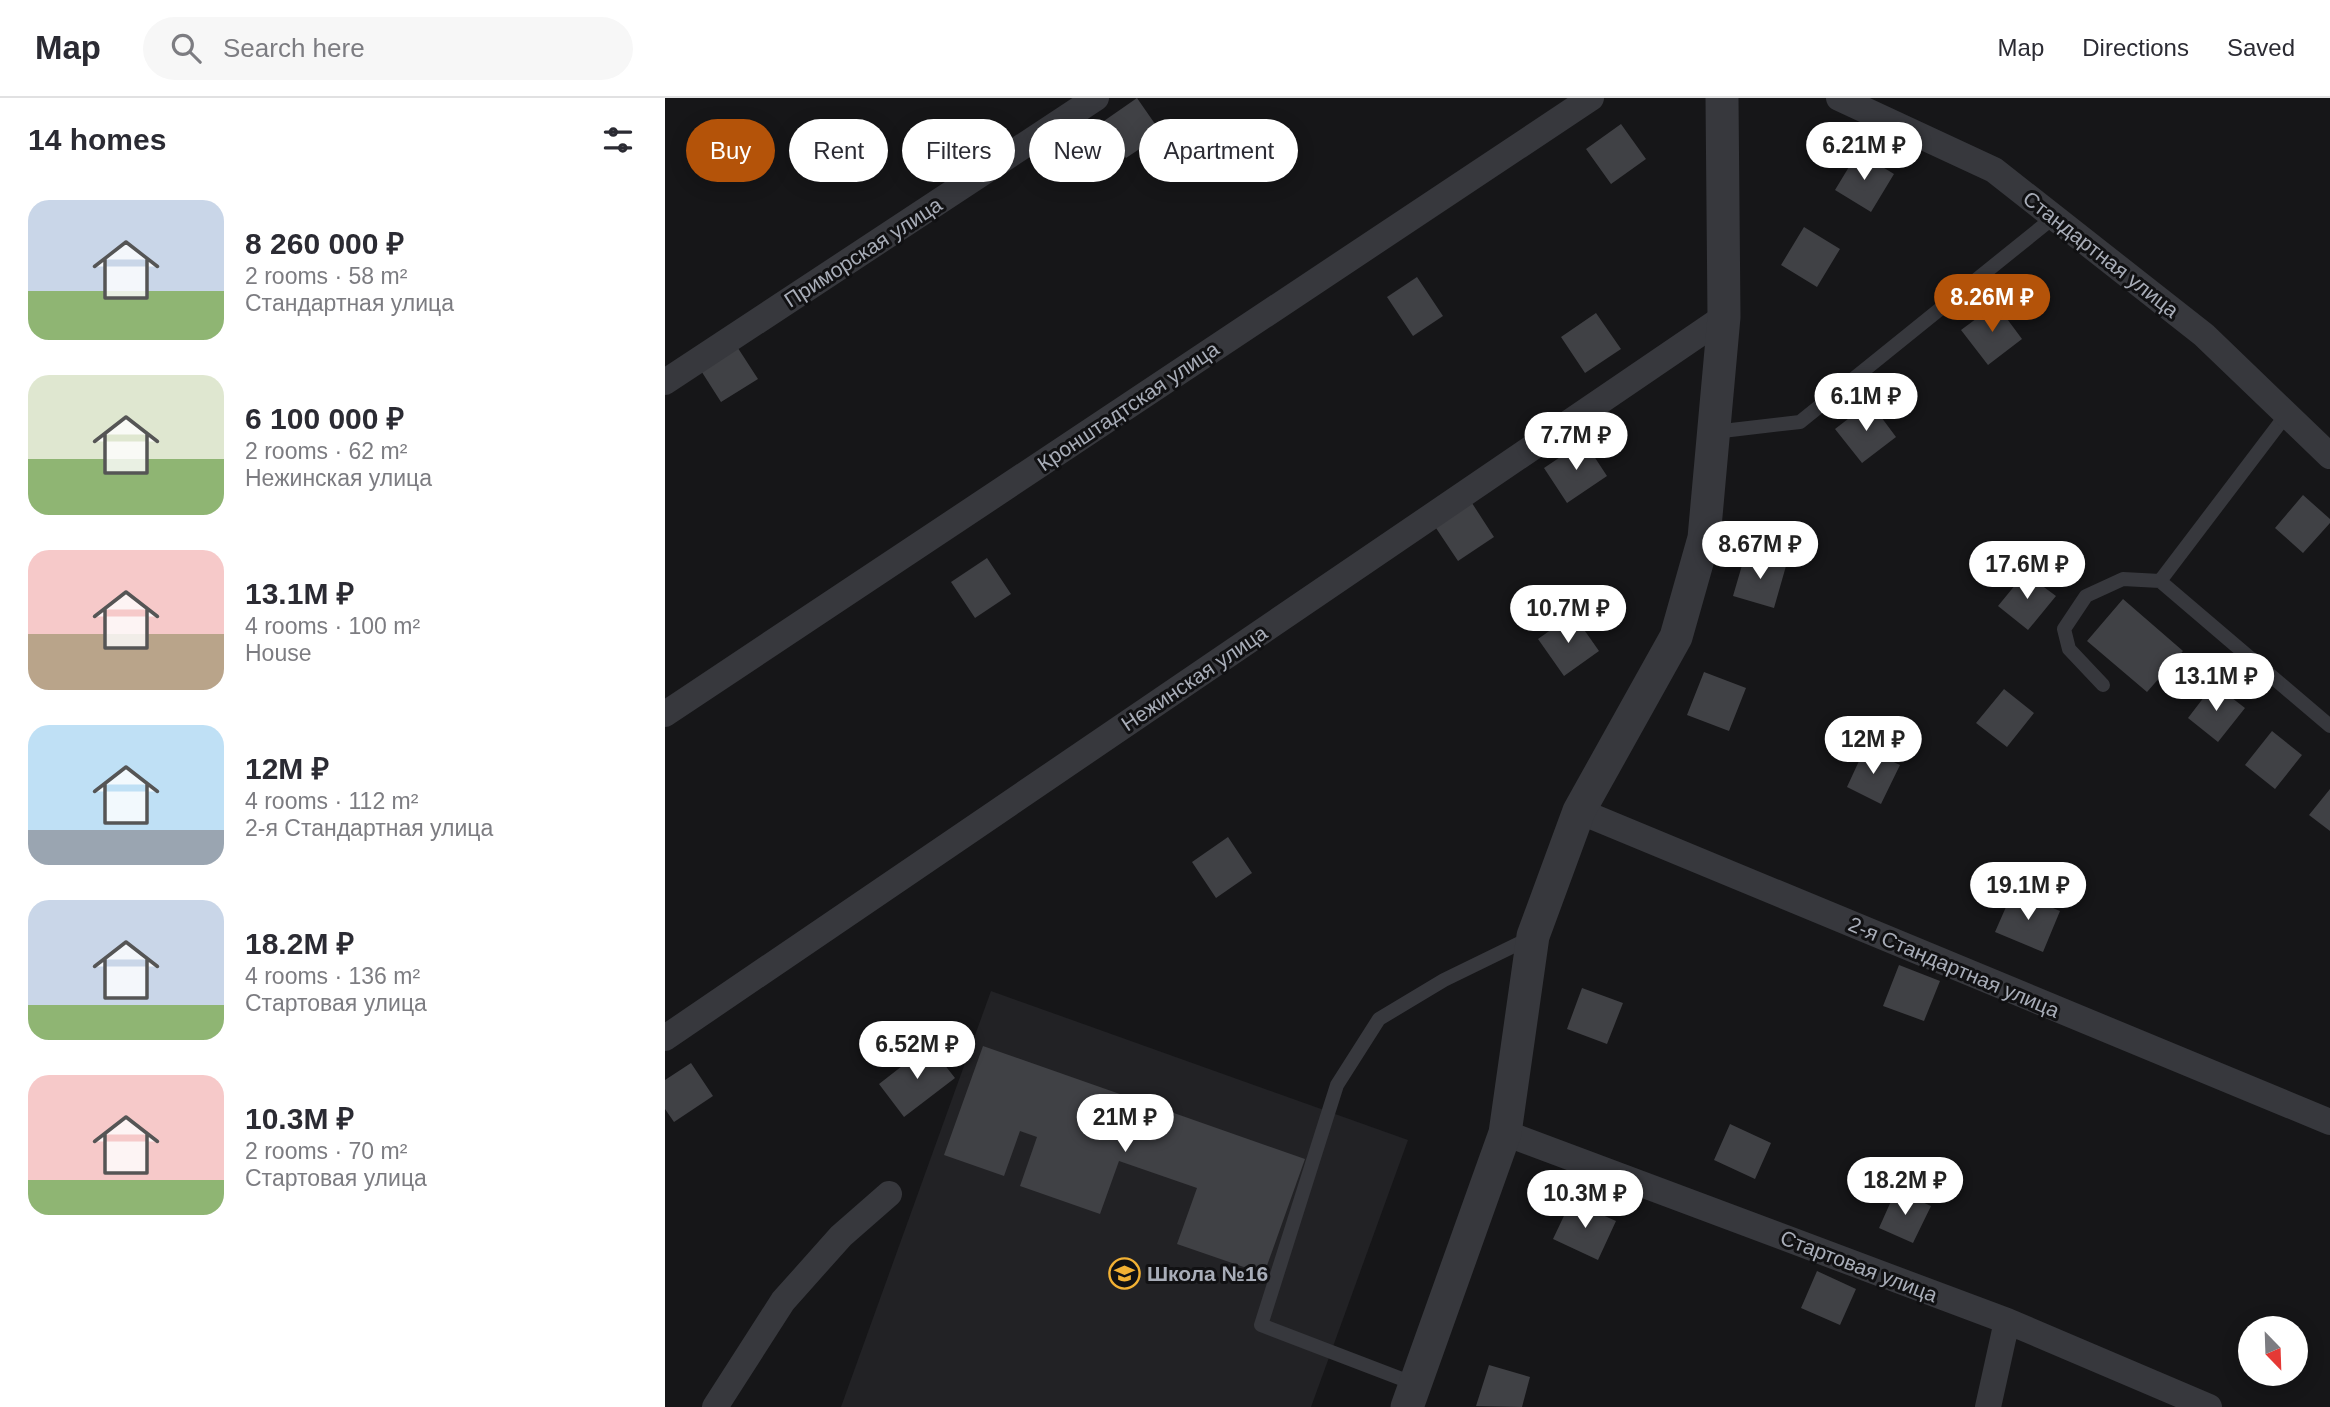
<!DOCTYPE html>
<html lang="en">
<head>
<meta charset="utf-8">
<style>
	:root { --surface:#fff; --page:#f7f7f7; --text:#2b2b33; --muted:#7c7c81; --line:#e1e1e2; --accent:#b45309 }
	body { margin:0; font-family:Helvetica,sans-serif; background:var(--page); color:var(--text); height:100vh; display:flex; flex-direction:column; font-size:26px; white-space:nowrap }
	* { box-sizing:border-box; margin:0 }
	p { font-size:23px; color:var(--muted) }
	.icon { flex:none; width:38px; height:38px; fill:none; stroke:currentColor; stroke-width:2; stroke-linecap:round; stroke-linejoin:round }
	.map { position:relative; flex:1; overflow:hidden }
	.details { display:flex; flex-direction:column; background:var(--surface); width:665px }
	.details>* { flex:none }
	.guide { position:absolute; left:21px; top:21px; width:665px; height:63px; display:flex; gap:14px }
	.needle { width:46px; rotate:157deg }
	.fabs { position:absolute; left:1573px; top:1218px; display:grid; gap:14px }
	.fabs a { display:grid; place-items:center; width:70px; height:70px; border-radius:50%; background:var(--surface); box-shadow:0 4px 18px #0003; font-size:35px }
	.price { position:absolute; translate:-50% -60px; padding:0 16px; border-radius:24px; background:#fff; color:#222; font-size:23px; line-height:46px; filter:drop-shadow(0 2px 4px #0008) }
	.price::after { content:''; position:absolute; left:50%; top:42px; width:21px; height:16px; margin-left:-10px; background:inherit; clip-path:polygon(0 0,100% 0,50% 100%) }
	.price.active { background:var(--accent); color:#fff }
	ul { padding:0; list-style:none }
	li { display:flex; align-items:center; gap:21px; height:175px; padding:0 28px }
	li span { display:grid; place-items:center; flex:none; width:196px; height:140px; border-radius:21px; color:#555 }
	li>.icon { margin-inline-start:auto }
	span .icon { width:84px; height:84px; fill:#fffc; stroke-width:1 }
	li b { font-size:30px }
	h2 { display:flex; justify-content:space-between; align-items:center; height:84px; padding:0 28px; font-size:30px }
	.tag { padding:0 24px; border-radius:32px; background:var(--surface); box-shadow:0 4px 18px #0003; font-size:24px; line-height:63px }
	.tag.active { background:var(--accent); color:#fff }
	header { display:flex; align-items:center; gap:42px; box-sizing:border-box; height:98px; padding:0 35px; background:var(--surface); border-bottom:2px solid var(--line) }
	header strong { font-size:33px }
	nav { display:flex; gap:38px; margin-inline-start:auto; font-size:24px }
	.search { width:490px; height:63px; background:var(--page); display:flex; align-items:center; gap:18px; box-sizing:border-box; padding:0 24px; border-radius:38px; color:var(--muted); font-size:26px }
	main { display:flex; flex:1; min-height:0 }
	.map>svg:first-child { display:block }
	.built { fill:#222225 }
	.building { fill:#404145 }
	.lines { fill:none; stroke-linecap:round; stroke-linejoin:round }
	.service { stroke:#37383d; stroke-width:14 }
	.minor { stroke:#37383d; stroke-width:26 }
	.tertiary { stroke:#37383d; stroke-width:33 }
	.labels { text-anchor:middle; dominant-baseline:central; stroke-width:6; stroke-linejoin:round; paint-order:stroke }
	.street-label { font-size:21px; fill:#a8adb8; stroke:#111113 }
	.poi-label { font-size:21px; font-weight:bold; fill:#a8adb8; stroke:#111113; text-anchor:start }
</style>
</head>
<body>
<header>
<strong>Map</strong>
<div class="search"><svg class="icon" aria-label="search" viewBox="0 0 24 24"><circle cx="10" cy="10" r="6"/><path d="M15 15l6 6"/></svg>Search here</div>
<nav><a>Map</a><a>Directions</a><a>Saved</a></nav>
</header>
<main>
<section class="details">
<h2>14 homes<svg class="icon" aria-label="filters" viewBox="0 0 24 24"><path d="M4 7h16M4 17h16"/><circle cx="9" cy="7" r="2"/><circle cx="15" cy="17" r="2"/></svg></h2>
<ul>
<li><span style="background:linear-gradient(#c9d6e8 65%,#8fb573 0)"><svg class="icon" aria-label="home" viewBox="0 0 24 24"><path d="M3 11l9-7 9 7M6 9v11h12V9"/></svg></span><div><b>8 260 000 ₽</b><p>2 rooms · 58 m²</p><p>Стандартная улица</p></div></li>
<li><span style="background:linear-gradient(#dfe7d0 60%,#8fb573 0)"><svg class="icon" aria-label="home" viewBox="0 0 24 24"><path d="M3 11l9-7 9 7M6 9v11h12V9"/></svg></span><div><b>6 100 000 ₽</b><p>2 rooms · 62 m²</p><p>Нежинская улица</p></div></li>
<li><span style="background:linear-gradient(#f6c9c9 60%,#b9a48a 0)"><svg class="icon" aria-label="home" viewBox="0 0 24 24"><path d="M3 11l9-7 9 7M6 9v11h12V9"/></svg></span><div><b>13.1M ₽</b><p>4 rooms · 100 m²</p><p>House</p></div></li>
<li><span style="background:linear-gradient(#bfe0f5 75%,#9aa5b1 0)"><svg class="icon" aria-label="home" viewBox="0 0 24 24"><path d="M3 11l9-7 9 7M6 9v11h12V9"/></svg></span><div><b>12M ₽</b><p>4 rooms · 112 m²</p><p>2-я Стандартная улица</p></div></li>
<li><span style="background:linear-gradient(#c9d6e8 75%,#8fb573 0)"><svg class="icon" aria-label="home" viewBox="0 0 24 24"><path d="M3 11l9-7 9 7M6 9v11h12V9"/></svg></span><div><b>18.2M ₽</b><p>4 rooms · 136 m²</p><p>Стартовая улица</p></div></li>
<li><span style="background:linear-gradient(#f6c9c9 75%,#8fb573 0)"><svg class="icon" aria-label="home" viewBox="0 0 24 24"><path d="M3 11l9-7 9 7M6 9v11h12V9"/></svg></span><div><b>10.3M ₽</b><p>2 rooms · 70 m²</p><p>Стартовая улица</p></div></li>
</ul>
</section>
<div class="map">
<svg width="1665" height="1309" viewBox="0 0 1665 1309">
	<rect width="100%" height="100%" fill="#161618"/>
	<path class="built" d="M326,893L743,1042L646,1309H176Z"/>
	<path class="building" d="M472,0L497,36L461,60L436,25Z
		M956,26L981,61L946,86L921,51Z
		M1193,54L1229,76L1206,114L1170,92Z
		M1139,129L1175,151L1152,189L1116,167Z
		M752,179L778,218L748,238L722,199Z
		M1331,206L1357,241L1323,267L1296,232Z
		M931,215L956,251L920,275L896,239Z
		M69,244L93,281L56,304L33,268Z
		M1205,304L1231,339L1197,365L1170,331Z
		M919,343L942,378L902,405L879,370Z
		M1638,397L1665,421V425L1638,455L1610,430Z
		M805,402L829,439L793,463L769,427Z
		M1080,457L1121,468L1109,510L1068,498Z
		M322,460L346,496L310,520L286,484Z
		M1360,475L1391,498L1363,532L1333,508Z
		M1458,501L1518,553L1482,594L1422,543Z
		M908,516L934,553L899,578L873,541Z
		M1039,574L1081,590L1064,633L1022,617Z
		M1549,586L1580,610L1553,644L1523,620Z
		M1339,591L1369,615L1342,649L1311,625Z
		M1607,633L1637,657L1610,691L1580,667Z
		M1200,650L1235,667L1216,706L1182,689Z
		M1665,691V733L1644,717Z
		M563,739L587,775L551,800L527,764Z
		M1348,793L1395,813L1378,854L1330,834Z
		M1234,867L1275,883L1259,923L1218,908Z
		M917,890L958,905L942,946L902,931Z
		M264,947L290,980L239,1019L214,986Z
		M318,948L640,1061L599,1176L512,1146L532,1090L454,1063L435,1116L355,1088L372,1039L355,1033L339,1078L279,1057Z
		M26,965L48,998L9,1024L0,1011V982Z
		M1065,1026L1106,1045L1090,1081L1049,1062Z
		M1231,1092L1266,1108L1248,1145L1214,1130Z
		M906,1103L951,1123L933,1162L888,1141Z
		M1152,1173L1191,1191L1175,1227L1136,1210Z
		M824,1267L865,1279L857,1309L811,1308Z"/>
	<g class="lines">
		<path class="service" d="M1621,317L1495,483L1665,628
			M1049,334L1135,324L1389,119
			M1438,587L1404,551L1399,531L1421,498L1458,481L1495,483
			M750,1286L596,1227L672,987L714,921L779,882L867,839"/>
		<path class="minor" d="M1174,0L1329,72L1539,237L1665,358
			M0,284L431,0
			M0,616L926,0
			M914,713L1665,1024
			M0,940L1059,219
			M840,1035L1342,1223L1544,1309
			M50,1309L118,1203L176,1138L224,1096
			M1323,1309L1342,1223"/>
		<path class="tertiary" d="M742,1309L840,1035L868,838L914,713L1011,539L1039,440L1059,219L1057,0"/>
	</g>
	<defs>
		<symbol id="school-ring" viewBox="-11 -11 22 22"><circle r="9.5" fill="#111113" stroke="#f2b134" stroke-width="1.5"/><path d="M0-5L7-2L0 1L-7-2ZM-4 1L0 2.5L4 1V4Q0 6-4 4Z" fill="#f2b134"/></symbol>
	</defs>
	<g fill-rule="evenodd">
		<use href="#school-ring" x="442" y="1158" width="35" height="35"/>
	</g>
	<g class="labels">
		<g class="street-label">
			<text transform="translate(198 154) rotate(-33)">Приморская улица</text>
			<text transform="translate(1436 156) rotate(38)">Стандартная улица</text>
			<text transform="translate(463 308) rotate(-34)">Кронштадтская улица</text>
			<text transform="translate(529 580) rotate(-34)">Нежинская улица</text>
			<text transform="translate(1289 869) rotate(23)">2-я Стандартная улица</text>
			<text transform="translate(1194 1168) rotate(21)">Стартовая улица</text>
		</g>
		<g class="poi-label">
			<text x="482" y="1175">Школа №16</text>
		</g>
	</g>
</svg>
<div class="fabs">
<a><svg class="needle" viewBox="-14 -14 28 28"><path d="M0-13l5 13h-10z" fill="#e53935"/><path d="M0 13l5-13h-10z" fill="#7c7c81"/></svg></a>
</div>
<b class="price" style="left:1199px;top:84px">6.21M ₽</b>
<b class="price active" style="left:1327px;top:236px">8.26M ₽</b>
<b class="price" style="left:1201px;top:335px">6.1M ₽</b>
<b class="price" style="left:911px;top:374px">7.7M ₽</b>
<b class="price" style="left:1095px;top:483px">8.67M ₽</b>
<b class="price" style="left:1362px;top:503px">17.6M ₽</b>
<b class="price" style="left:903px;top:547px">10.7M ₽</b>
<b class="price" style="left:1551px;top:615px">13.1M ₽</b>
<b class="price" style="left:1208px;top:678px">12M ₽</b>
<b class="price" style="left:1363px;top:824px">19.1M ₽</b>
<b class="price" style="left:252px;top:983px">6.52M ₽</b>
<b class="price" style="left:460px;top:1056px">21M ₽</b>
<b class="price" style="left:1240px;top:1119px">18.2M ₽</b>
<b class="price" style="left:920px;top:1132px">10.3M ₽</b>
<div class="guide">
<a class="tag active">Buy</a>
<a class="tag">Rent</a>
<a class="tag">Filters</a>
<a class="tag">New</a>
<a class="tag">Apartment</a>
</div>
</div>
</main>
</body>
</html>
